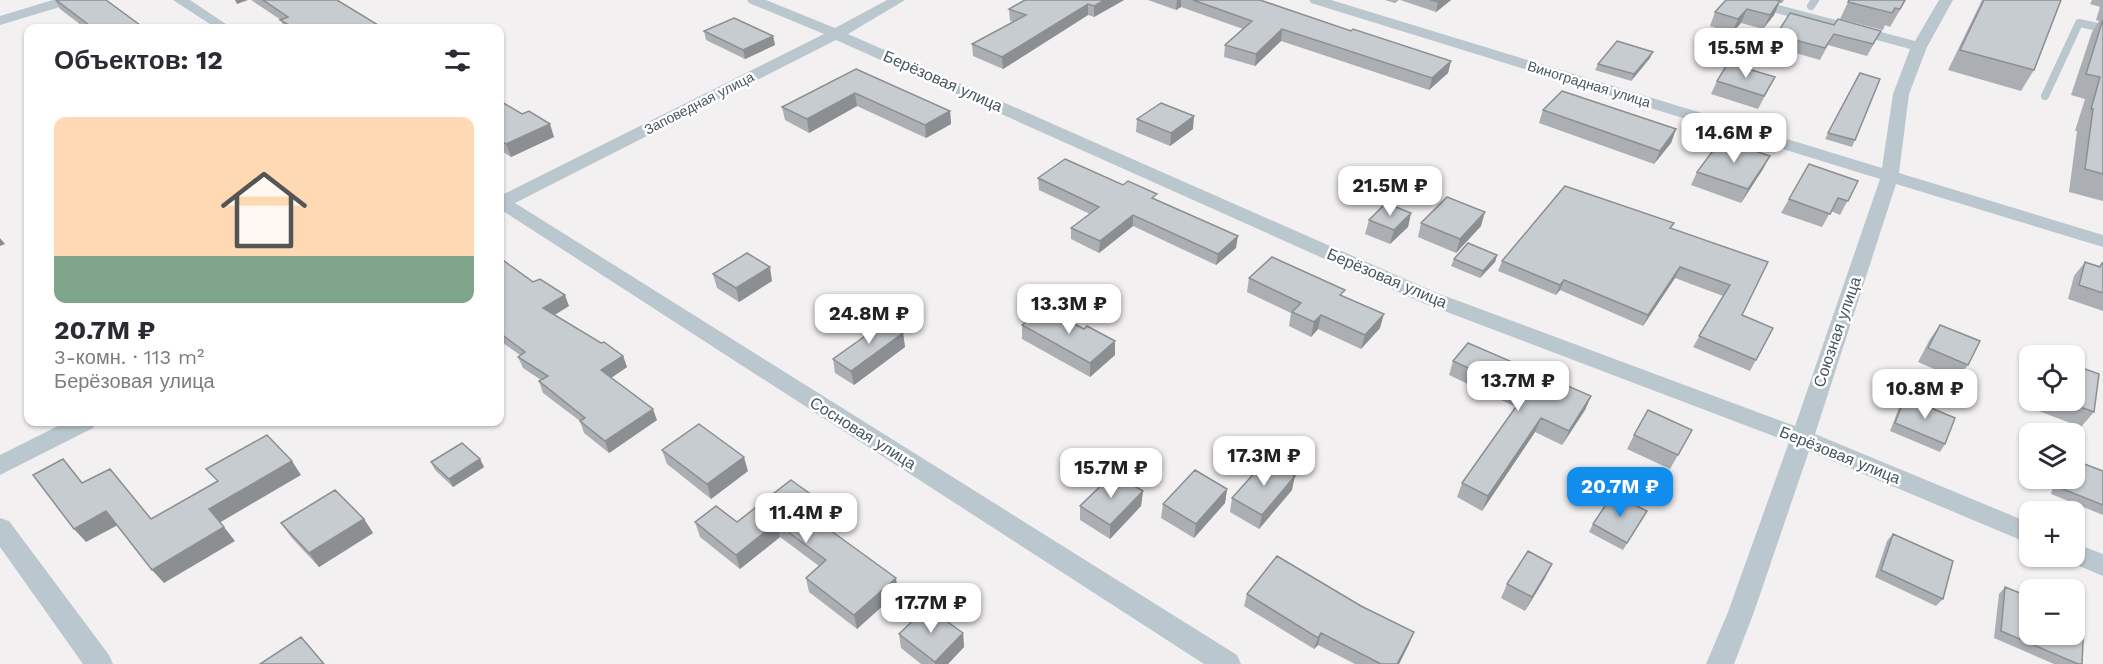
<!DOCTYPE html>
<html lang="ru">
<head>
<meta charset="utf-8">
<style>
	:root { --surface:#fff; --page:#f2f2f3; --text:#2b2b33; --muted:#7c7c81; --accent:#118ded }
	body { margin:0; font-family:"Work Sans",sans-serif; background:var(--page); color:var(--text); height:100vh; display:flex; flex-direction:column; font-size:22px; white-space:nowrap }
	* { box-sizing:border-box; margin:0 }
	p { font-size:20px; color:var(--muted) }
	.icon { flex:none; width:33px; height:33px; fill:none; stroke:currentColor; stroke-width:2; stroke-linecap:round; stroke-linejoin:round }
	.map { position:relative; flex:1; overflow:hidden }
	.sheet { position:absolute; left:24px; top:24px; width:480px; height:402px; display:flex; flex-direction:column; background:var(--surface); border-radius:12px; box-shadow:0 2px 4px #0004 }
	.sheet>* { flex:none }
	.tools { position:absolute; left:2019px; top:345px; display:grid; gap:12px }
	.tools a { display:grid; place-items:center; width:66px; height:66px; border-radius:12px; background:var(--surface); box-shadow:0 2px 4px #0004; font-size:30px }
	.price { position:absolute; translate:-50% -51px; padding:0 14px; border-radius:12px; background:#fff; color:#222; font-size:20px; line-height:39px; filter:drop-shadow(0 2px 3px #0008) }
	.price::after { content:''; position:absolute; left:50%; top:36px; width:18px; height:14px; margin-left:-9px; background:inherit; clip-path:polygon(0 0,100% 0,50% 100%) }
	.price.active { background:var(--accent); color:#fff }
	ul { padding:0; list-style:none }
	li { display:grid; align-content:center; gap:12px; height:318px; padding:0 30px }
	li span { display:grid; place-items:center; height:186px; border-radius:12px; color:#555 }
	li>.icon { margin-inline-start:auto }
	span .icon { width:108px; height:108px; fill:#fffc; stroke-width:1 }
	li b { font-size:26px }
	h2 { display:flex; justify-content:space-between; align-items:center; height:72px; padding:0 30px; font-size:26px }
	.map>svg:first-child { display:block }
	.lines { fill:none; stroke-linecap:round; stroke-linejoin:round }
	.lane { stroke:#bbc7ce; stroke-width:8 }
	.street { fill:#bbc7ce; fill-rule:evenodd }
	.wall { fill:#abafb3 }
	.shaded-wall { fill:#8b8f92 }
	.building { fill:#c7ccd0; stroke:#8b8f92; stroke-width:1.5 }
	.labels { text-anchor:middle; dominant-baseline:central; stroke-width:5; stroke-linejoin:round; paint-order:stroke }
	.far-street-label { font-size:14px; fill:#47575f; stroke:#fff }
	.street-label { font-size:16px; fill:#47575f; stroke:#fff }
</style>
</head>
<body>
<div class="map">
<svg width="2103" height="664" viewBox="0 0 2103 664">
	<rect width="100%" height="100%" fill="#f3f0f1"/>
	<g class="lines">
		<path class="lane" d="M1811,6L1815,0
			M2045,96L2079,23L2103,28"/>
		<path class="street" d="M53,0H75L73,3L0,25V16Z
			M173,0H190L232,28H216Z
			M747,0H766L835,28L887,0H905L848,34L1437,293L1795,426L1880,179L1311,3L1309,0H1331L1882,168L1893,94L1910,49L1739,3L1737,0H1760L1915,41L1939,0H1953L1927,47L1909,94L1899,173L2103,235V247L1896,184L1815,434L2030,523V544L1809,451L1754,612L1734,664H1706L1728,612L1789,442L1423,303L836,40L515,203L1237,655L1241,664H1204L500,209V196L824,34L749,3Z
			M66,422H96L93,428L0,475V455Z
			M0,518L9,521L109,655L113,664H83L0,547Z
			M2074,543L2103,554V576L2065,560L2063,556H2074Z"/>
	</g>
	<path class="wall" d="M55,0H106L144,28H85L60,9Z
		M251,0H306L383,28H284L281,20Z
		M1124,0L1094,17L1088,15L1003,69L973,56L972,44L1014,22L1010,21L1009,9Z
		M1148,0H1260L1351,31L1451,61L1448,73L1429,90L1281,41L1255,66L1224,57L1225,45L1243,29L1181,7L1176,10Z
		M1385,0H1399L1395,3Z
		M1400,0H1451L1436,12Z
		M1726,0H1784L1782,3H1779L1774,15L1763,29L1741,23L1732,33L1710,26L1715,12Z
		M1849,0H1906L1890,27L1885,25L1883,30L1840,19Z
		M1982,0H2061L2034,70L2021,91L1948,70Z
		M2092,0H2103V201L2069,192L2077,131H2075L2085,99L2071,95L2092,32L2099,21L2096,20L2100,7L2090,4Z
		M1834,25L1875,42L1867,56L1828,45L1820,60L1771,46L1776,35Z
		M704,31L773,36L775,45L745,59L706,40Z
		M1650,58L1631,81L1595,70L1598,64Z
		M856,69L950,111L951,124L926,138L857,106L809,133L785,120L782,107Z
		M1860,73L1855,140L1852,147L1825,139Z
		M1775,77L1758,109L1711,94L1717,81Z
		M500,101L554,137L511,157L500,150Z
		M1543,110L1676,129L1671,143L1654,164L1539,123Z
		M1137,119L1193,129L1170,146L1136,132Z
		M1763,169L1741,203L1691,185L1697,172Z
		M1038,178L1156,200L1236,248L1216,265L1133,226L1099,253L1071,239V228L1090,214L1039,190Z
		M1858,181L1840,215L1831,211L1822,227L1781,213L1789,199Z
		M1411,213L1408,227L1390,244L1365,234L1369,220Z
		M1421,223L1481,226L1456,253L1418,237Z
		M1674,223L1671,228L1768,262L1742,315L1773,328L1750,371L1693,347L1723,296L1675,278L1643,326L1560,290L1556,295L1498,271L1502,261Z
		M1497,255L1495,262L1480,278L1451,266L1454,259Z
		M500,258L569,306L555,315L623,356L627,367L611,378L657,420L609,453L584,433L580,421L543,393L539,381L541,380L523,368L518,357L520,355L500,341Z
		M2085,262L2099,266L2102,263H2103V311L2068,299L2074,276Z
		M713,274L772,281L739,302L717,288Z
		M1249,278L1344,296L1380,328L1361,349L1318,329L1311,337L1289,326L1291,313L1247,292Z
		M1022,325L1115,355L1090,377L1022,339Z
		M1940,325L1968,365L1957,379L1918,362L1930,339Z
		M903,333L905,347L854,385L835,373L833,359Z
		M1453,361L1591,396L1585,410L1562,445L1535,432L1482,511L1457,497L1462,483L1516,407L1449,375Z
		M1905,397L1945,444L1940,452L1890,431L1900,405Z
		M2032,400H2074L2094,412L2081,427L2031,408Z
		M1692,430L1670,469L1627,449L1634,435Z
		M662,450L748,471L711,499L667,464Z
		M480,459L484,467L453,487L435,470L431,462Z
		M2103,471V515L2051,494L2055,478H2074Z
		M1227,489L1225,503L1194,538L1161,518L1163,504Z
		M1292,490L1259,529L1230,512L1232,498Z
		M1143,491L1141,506L1110,539L1080,520V506Z
		M1647,511L1623,550L1589,532L1593,524Z
		M364,519L373,533L319,567L291,537L281,523Z
		M695,522H737L836,525L830,530L898,592L857,629L809,592L806,578L819,566L780,537L740,569L700,537Z
		M1893,534L1943,599L1936,606L1875,577L1887,541Z
		M1545,578L1525,611L1501,598L1507,584Z
		M2005,587L2082,664H2054L1994,638L1999,594Z
		M1247,594L1361,606L1414,632L1409,644L1399,664H1355L1318,645L1314,649L1244,606Z
		M963,633L964,647L948,664H921L901,648L899,634Z"/>
	<path class="shaded-wall" d="M235,0H248L237,4Z
		M1105,0H1124L1094,17V6Z
		M1177,0H1181V7L1176,10Z
		M1441,0H1451L1436,12L1438,2Z
		M1780,1L1774,15L1763,29L1770,15Z
		M1088,4V15L1003,69L1002,57Z
		M1747,9L1741,23L1732,33L1738,19Z
		M1282,29L1281,41L1255,66L1256,54Z
		M773,36L775,45L745,59L743,50Z
		M1653,52L1650,58L1631,81L1634,74Z
		M1451,61L1448,73L1429,90L1432,78Z
		M855,93L857,106L809,133L807,119Z
		M950,111L951,124L926,138L925,125Z
		M1194,116L1193,129L1170,146L1171,133Z
		M550,124L554,137L511,157L506,144Z
		M1676,129L1671,143L1654,164L1660,151Z
		M1770,156L1763,169L1741,203L1748,189Z
		M1485,212L1481,226L1456,253L1460,239Z
		M1411,213L1408,227L1390,244L1394,230Z
		M1133,215V226L1099,253L1100,241Z
		M1238,236L1236,248L1216,265L1218,254Z
		M0,238L5,244L0,246Z
		M1497,255L1495,262L1480,278L1483,271Z
		M770,267L772,281L739,302L736,288Z
		M1680,267L1675,278L1643,326L1648,315Z
		M1564,280L1560,290L1556,295L1560,285Z
		M565,295L569,306L547,319L543,308Z
		M1384,314L1380,328L1361,349L1365,335Z
		M1321,315L1318,329L1311,337L1314,322Z
		M903,333L905,347L854,385L851,371Z
		M1115,341V355L1090,377V363Z
		M623,356L627,367L605,382L601,370Z
		M1591,396L1585,410L1562,445L1569,431Z
		M653,409L657,420L609,453L605,441Z
		M1541,418L1535,432L1482,511L1488,496Z
		M744,457L748,471L711,499L707,484Z
		M480,459L484,467L453,487L449,479Z
		M292,461L301,475L219,523L209,509Z
		M1295,476L1292,490L1259,529L1262,515Z
		M1227,489L1225,503L1194,538L1196,524Z
		M1143,491L1141,506L1110,539V525Z
		M833,510L836,525L822,536L819,522Z
		M106,511L118,525L86,542L74,529Z
		M364,519L373,533L319,567L309,553Z
		M776,523L780,537L740,569L736,555Z
		M224,527L235,541L164,583L152,570Z
		M1552,564L1545,578L1525,611L1532,597Z
		M896,578L898,592L857,629L854,615Z
		M1414,632L1409,644L1399,664H1397Z
		M963,633L964,647L948,664H935V662Z
		M1321,633L1318,645L1314,649L1318,638Z"/>
	<path class="building" d="M56,0H106L144,28H93Z
		M263,0H337L383,28H294L280,20L288,17Z
		M1025,0H1105L1094,6L1088,4L1002,57L972,44L1026,15L1009,9Z
		M1193,0H1260L1351,31L1353,29L1451,61L1432,78L1282,29L1256,54L1225,45L1252,21Z
		M1431,0H1441L1438,2Z
		M1726,0H1776L1780,1L1770,15L1747,9L1738,19L1715,12Z
		M1849,0H1905L1900,9L1895,8L1892,13L1848,2Z
		M1984,0H2061L2034,70L1960,50Z
		M1790,13L1834,25L1838,19L1881,31L1873,44L1834,34L1825,48L1776,35Z
		M734,18L773,36L743,50L704,31Z
		M2103,19V174L2085,169L2093,109H2091L2100,77L2086,74Z
		M1617,41L1653,52L1634,74L1598,64Z
		M1728,63L1775,77L1764,96L1717,81Z
		M856,69L950,111L925,125L855,93L807,119L782,107Z
		M1860,73L1880,79L1855,140L1828,133Z
		M1562,91L1676,129L1660,151L1543,110Z
		M500,101L522,114L529,111L550,124L506,144L500,140Z
		M1161,103L1194,116L1171,133L1137,119Z
		M1721,140L1770,156L1748,189L1697,172Z
		M1065,159L1123,185L1128,181L1157,194L1152,198L1238,236L1218,254L1133,215L1100,241L1071,228L1099,207L1038,178Z
		M1809,164L1858,181L1848,201L1838,198L1830,214L1789,199Z
		M1565,186L1674,223L1670,228L1768,262L1742,315L1773,328L1756,360L1699,336L1730,285L1680,267L1648,315L1564,280L1560,285L1502,261Z
		M1447,197L1485,212L1460,239L1421,223Z
		M1386,203L1411,213L1394,230L1369,220Z
		M1468,243L1497,255L1483,271L1454,259Z
		M747,253L770,267L736,288L713,274Z
		M1272,257L1345,290L1340,295L1384,314L1365,335L1321,315L1314,322L1292,312L1301,303L1249,278Z
		M500,258L533,282L540,279L565,295L543,308L601,343L604,342L623,356L601,370L653,409L605,441L580,421L585,418L539,381L548,376L518,357L525,352L500,333Z
		M2085,262L2100,267L2102,263H2103V293L2079,285Z
		M1044,308L1084,329L1087,326L1115,341L1090,363L1022,325Z
		M892,317L903,333L851,371L833,359Z
		M1940,325L1980,341L1968,365L1928,348Z
		M1468,343L1591,396L1569,431L1541,418L1488,496L1462,483L1525,394L1453,361Z
		M2074,365L2099,374L2094,412L2061,400H2074Z
		M1905,397L1955,418L1945,444L1895,423Z
		M1648,410L1692,430L1678,455L1634,435Z
		M699,424L744,457L707,484L662,450Z
		M267,435L292,461L209,509L224,527L152,570L106,511L74,529L33,475L63,459L82,483L110,469L151,519L218,481L206,469Z
		M462,443L480,459L449,479L431,462Z
		M1266,460L1295,476L1262,515L1232,498Z
		M2074,460L2103,471V505L2058,487L2060,478H2074Z
		M1195,470L1227,489L1196,524L1163,504Z
		M1113,474L1143,491L1110,525L1080,506Z
		M791,480L833,510L819,522L896,578L854,615L806,578L826,560L776,523L736,555L695,522L716,506L737,522Z
		M335,490L364,519L309,553L281,523Z
		M1613,494L1647,511L1627,543L1593,524Z
		M1893,534L1953,561L1943,599L1881,570Z
		M1528,551L1552,564L1532,597L1507,584Z
		M1277,556L1361,606L1414,632L1397,664H1381L1321,633L1318,638L1247,594Z
		M2005,587L2030,597V634H2074V615L2084,619L2082,664H2078L2001,631Z
		M927,607L963,633L935,662L899,634Z
		M301,637L324,664H260Z"/>
	<g class="labels">
		<g class="far-street-label">
			<text transform="translate(1589 84) rotate(17)">Виноградная улица</text>
			<text transform="translate(699 103) rotate(-27)">Заповедная улица</text>
		</g>
		<g class="street-label">
			<text transform="translate(943 81) rotate(24)">Берёзовая улица</text>
			<text transform="translate(1387 278) rotate(23)">Берёзовая улица</text>
			<text transform="translate(1837 332) rotate(-71)">Союзная улица</text>
			<text transform="translate(863 433) rotate(32)">Сосновая улица</text>
			<text transform="translate(1840 455) rotate(22)">Берёзовая улица</text>
		</g>
	</g>
</svg>
<div class="tools">
<a><svg class="icon" aria-label="locate" viewBox="0 0 24 24"><circle cx="12" cy="12" r="6"/><path d="M12 2v4M12 18v4M2 12h4M18 12h4"/></svg></a>
<a><svg class="icon" aria-label="layers" viewBox="0 0 24 24"><path d="M12 4l9 5-9 5-9-5zM3 14l9 5 9-5"/></svg></a>
<a>+</a>
<a>−</a>
</div>
<b class="price" style="left:1746px;top:79px">15.5M ₽</b>
<b class="price" style="left:1734px;top:164px">14.6M ₽</b>
<b class="price" style="left:1390px;top:217px">21.5M ₽</b>
<b class="price" style="left:1069px;top:335px">13.3M ₽</b>
<b class="price" style="left:869px;top:345px">24.8M ₽</b>
<b class="price" style="left:1518px;top:412px">13.7M ₽</b>
<b class="price" style="left:1925px;top:420px">10.8M ₽</b>
<b class="price" style="left:1264px;top:487px">17.3M ₽</b>
<b class="price" style="left:1111px;top:499px">15.7M ₽</b>
<b class="price active" style="left:1620px;top:518px">20.7M ₽</b>
<b class="price" style="left:806px;top:544px">11.4M ₽</b>
<b class="price" style="left:931px;top:634px">17.7M ₽</b>
<section class="sheet">
<h2>Объектов: 12<svg class="icon" aria-label="filters" viewBox="0 0 24 24"><path d="M4 7h16M4 17h16"/><circle cx="9" cy="7" r="2"/><circle cx="15" cy="17" r="2"/></svg></h2>
<ul>
<li><span style="background:linear-gradient(#ffd9b3 75%,#7fa58c 0)"><svg class="icon" aria-label="home" viewBox="0 0 24 24"><path d="M3 11l9-7 9 7M6 9v11h12V9"/></svg></span><div><b>20.7M ₽</b><p>3-комн. · 113 m²</p><p>Берёзовая улица</p></div></li>
</ul>
</section>
</div>
</body>
</html>
